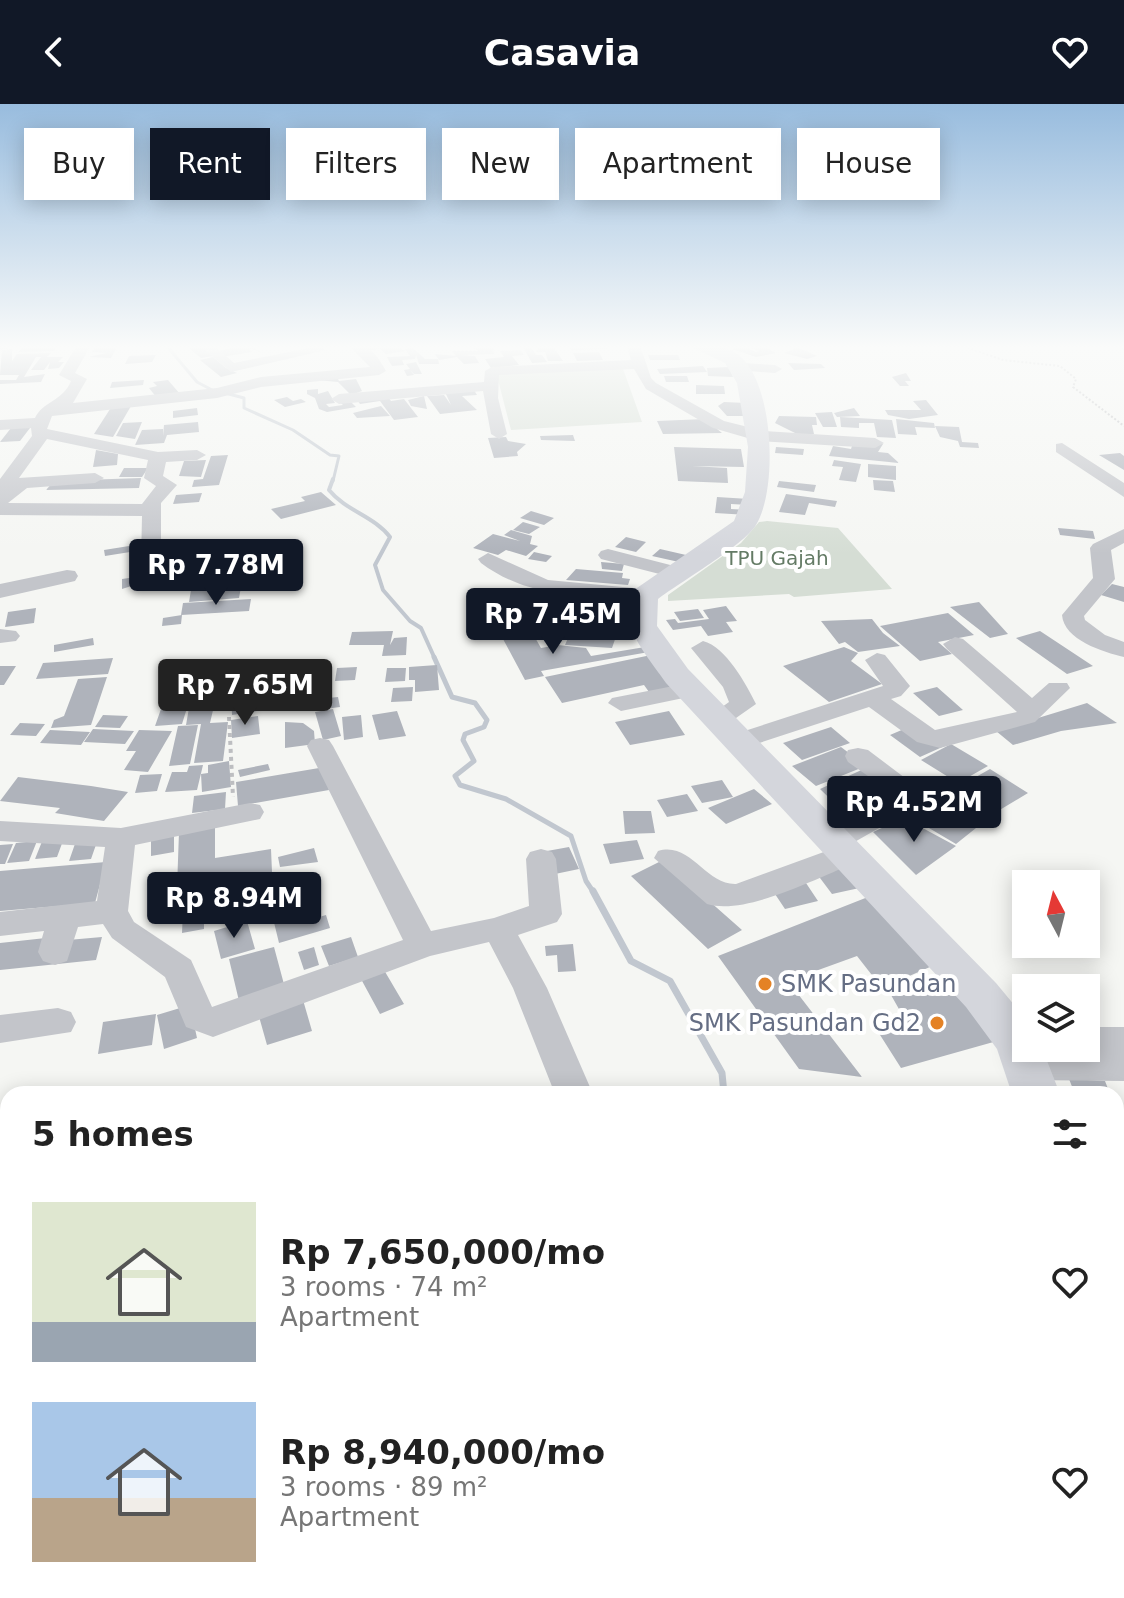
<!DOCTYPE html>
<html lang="en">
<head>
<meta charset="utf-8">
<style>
	:root { --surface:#fff; --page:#f6f6f6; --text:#222; --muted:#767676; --accent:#111827 }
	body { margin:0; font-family:"DejaVu Sans",sans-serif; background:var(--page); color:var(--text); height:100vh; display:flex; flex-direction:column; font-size:30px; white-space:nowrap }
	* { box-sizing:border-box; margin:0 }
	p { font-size:26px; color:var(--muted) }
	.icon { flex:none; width:44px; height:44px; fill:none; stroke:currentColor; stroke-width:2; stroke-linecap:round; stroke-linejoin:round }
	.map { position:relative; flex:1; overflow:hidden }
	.sheet { position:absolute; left:0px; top:982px; width:1124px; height:512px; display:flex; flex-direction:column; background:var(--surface); border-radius:24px 24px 0 0; box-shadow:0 4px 20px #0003 }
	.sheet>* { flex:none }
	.guide { position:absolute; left:24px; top:24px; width:1076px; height:72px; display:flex; gap:16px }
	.needle { width:52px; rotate:353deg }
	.controls { position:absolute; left:1012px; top:766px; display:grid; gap:16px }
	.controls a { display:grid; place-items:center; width:88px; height:88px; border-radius:0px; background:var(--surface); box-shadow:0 4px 20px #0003; font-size:40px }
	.price { position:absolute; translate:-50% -68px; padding:0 18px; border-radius:8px; background:var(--accent); color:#fff; font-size:26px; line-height:52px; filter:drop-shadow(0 2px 4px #0008) }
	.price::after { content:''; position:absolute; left:50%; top:48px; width:24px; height:18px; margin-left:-12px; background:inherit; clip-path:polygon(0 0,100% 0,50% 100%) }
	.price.on { background:#222; color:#fff }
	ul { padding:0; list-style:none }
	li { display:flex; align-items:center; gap:24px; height:200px; padding:0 32px }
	li span { display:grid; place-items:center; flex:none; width:224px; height:160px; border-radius:0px; color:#555 }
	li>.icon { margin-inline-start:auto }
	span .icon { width:96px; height:96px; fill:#fffc; stroke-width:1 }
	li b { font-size:34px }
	h2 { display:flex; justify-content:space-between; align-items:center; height:96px; padding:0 32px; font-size:34px }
	.chip { padding:0 28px; border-radius:0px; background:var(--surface); box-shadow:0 4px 20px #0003; font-size:28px; line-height:72px }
	.chip.on { background:var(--accent); color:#fff }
	header { display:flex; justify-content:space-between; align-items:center; height:104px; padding:0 32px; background:var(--accent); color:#fff; font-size:36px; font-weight:700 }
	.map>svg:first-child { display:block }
	.green { fill:#d5ddd4 }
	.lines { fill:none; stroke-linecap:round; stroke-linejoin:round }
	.stream-far4 { stroke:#c1c7cf; stroke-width:3 }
	.stream-far3 { stroke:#c1c7cf; stroke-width:4 }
	.stream-far2 { stroke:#c1c7cf; stroke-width:5 }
	.stream-far1 { stroke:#c1c7cf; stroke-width:7 }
	.stream { stroke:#c1c7cf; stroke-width:9 }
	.building { fill:#afb3bb }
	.path-far1 { stroke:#bdbec1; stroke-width:2; stroke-dasharray:2 2; stroke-linecap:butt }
	.path { stroke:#bdbec1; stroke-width:4; stroke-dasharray:4 4; stroke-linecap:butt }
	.minor { fill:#c3c5ca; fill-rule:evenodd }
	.major { fill:#d4d6dc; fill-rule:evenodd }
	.poi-dot { fill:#e48225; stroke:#fff; stroke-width:3 }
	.labels { text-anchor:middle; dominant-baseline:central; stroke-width:8; stroke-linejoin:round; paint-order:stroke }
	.far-park-label { font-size:20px; fill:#647b65; stroke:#fff }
	.poi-label { font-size:24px; fill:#656e84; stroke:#fff; text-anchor:start }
</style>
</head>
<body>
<header><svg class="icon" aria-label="back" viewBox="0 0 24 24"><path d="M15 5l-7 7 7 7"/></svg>Casavia<svg class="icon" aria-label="heart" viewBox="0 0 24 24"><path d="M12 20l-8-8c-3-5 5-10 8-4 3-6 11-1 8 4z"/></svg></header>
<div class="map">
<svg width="1124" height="1494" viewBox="0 0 1124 1494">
	<rect width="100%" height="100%" fill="#f5f6f3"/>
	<path class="green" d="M622,262L642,318L511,326L496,268Z
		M767,417L838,424L892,485L794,493L789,490L668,497V491L741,439L759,418Z"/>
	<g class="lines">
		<path class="stream-far4" d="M166,241L197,278L214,287
			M225,289L244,294V304L293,326L330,351L339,352L333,377"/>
		<path class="stream-far3" d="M333,375L329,386C346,407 374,412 390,433L375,461L383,486L410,517L421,524L435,555"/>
		<path class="stream-far2" d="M434,553L452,593L475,599L487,616L484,623L465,630L463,636L474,657L455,672L460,681L506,695L571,732L586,777L594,789"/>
		<path class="stream-far1" d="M593,787L631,857L670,877L722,969L724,990"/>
		<path class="stream" d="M1042,1486L1044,1494"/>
	</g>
	<path class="building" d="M26,241H57L54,247L18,248Z
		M185,241H202L213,252L201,254Z
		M250,241L260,248L247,243L252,248L221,253L216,247Z
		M365,241H396L405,247L386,250L380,245L366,247L359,242Z
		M493,241L494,250L460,251L475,252L479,259L464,260L457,253L439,256L435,250L456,252L452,247H478L471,242Z
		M522,241L531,243L536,251H542L547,258L532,259Z
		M533,241L554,244L563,257H548L545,248H536L538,245Z
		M569,241H608V245L571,246Z
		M761,241L776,249L756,253L732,245L745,243L756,248L759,247L749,243Z
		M117,243L111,254L89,253L106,249L92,248L95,244Z
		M413,244L425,255H438L439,260H419L416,251L415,255L402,256L404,261L392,262L389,257L387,253L410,252L405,245Z
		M796,244L806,247L817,252L807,255L784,249Z
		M12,245V257L17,250L51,249L47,253H63L58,258H64L59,264L48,265L50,258L44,266H31L41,253H36L24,273L45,270L41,278L0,280V276H16L19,271H0L2,246Z
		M520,246L524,251L512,252L519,261L491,264L485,255L504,253L500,247Z
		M599,248L603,256L577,257L573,249Z
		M156,251L152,258L125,260L129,252Z
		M648,251H678L680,256H650Z
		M213,253L226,264L237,269L221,273L200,256Z
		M416,258L422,270H414L410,266L414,271L407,272L404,266L410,265L406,260Z
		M788,259L821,260L825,264L794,266Z
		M703,262L707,268L660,270L657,265Z
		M729,263L733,273L708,272L707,264Z
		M906,269L911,277H905L909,282H900L892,273Z
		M664,272H687L689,278H666Z
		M337,273L339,277L356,275L362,287L351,291L338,278L316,276Z
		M144,276L143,281L110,284L112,278Z
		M168,276L180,290L157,294L149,284L157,282L153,278Z
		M696,281L724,282L725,290H696Z
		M318,285V290L328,287L335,299L326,300L329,303L343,301L338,296L347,294L356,303L327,308L319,305L315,294L307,290V286Z
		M474,286L477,291L462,292L477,306L440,310L427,292L444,291L451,301L445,288Z
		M386,290L391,297L404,295L418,313L394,316L380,297L360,300L356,294Z
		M424,292L427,305L411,302L408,296Z
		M287,293L293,297L301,295L306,298L285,303L274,296Z
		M926,296L938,311L909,315L888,311L885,306H921L913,297Z
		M724,298L746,299L747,312H727L718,302Z
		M112,302H131L113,333L94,330Z
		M381,302L390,312L357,314L353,309Z
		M197,304L198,311L173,314V307Z
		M854,304L860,312L837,313L834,309Z
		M832,308L837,323H823L815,309Z
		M779,312L816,313L817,321H812L814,330H797L775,319Z
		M840,313L892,316L896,334L877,333L874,319H859V324L841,323Z
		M705,315L722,329L663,330L657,317Z
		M896,315L934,319L935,324L915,323L917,331L898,330Z
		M142,318L135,335L116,332L123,319Z
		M198,318L199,328L167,331L164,339L135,341L142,326L163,325V332L164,321Z
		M935,322L959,323L962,338L978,339L979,344L960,343L958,337L940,333Z
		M11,324H30L20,337L0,338Z
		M573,331L575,337L541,336L540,332Z
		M506,333L508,337L526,340L517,348L518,352L494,354L488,334Z
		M853,339L883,340L878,348L888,349L899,359L829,352L833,342L851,345Z
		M674,343L741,345L744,363L692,362L727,364L728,379L678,377Z
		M776,343L804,345L803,351L775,349Z
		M96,346L118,350L117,361L93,363Z
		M1120,349L1124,352V366L1099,351Z
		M228,351L219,381L192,383L194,376L203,375L211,352Z
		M206,356L201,373L179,372L184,357Z
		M834,356L861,360L856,378L839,376L843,363L832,362Z
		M868,360L896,362V376L868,373Z
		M124,364H148L142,373H119Z
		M141,374L139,384L46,386L54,377Z
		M873,376L893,377L895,388L874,386Z
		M779,377L816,381L814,388L777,383Z
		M321,388L336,401L281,415L271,405L305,397L301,393Z
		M202,389L199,398L173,400L176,391Z
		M786,390L837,397L835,403L809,399L805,411L779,408Z
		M717,393L749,395V401L731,400V405L748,406V411L715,409Z
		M531,407L554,414L544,421L520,414Z
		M523,418L540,423L529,430L513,426Z
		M1058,424L1093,427L1095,435L1060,431Z
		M511,426L532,432L530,440L538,442L526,452L506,446L498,451L473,444L493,430L520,437L504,431Z
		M626,433L646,438L636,448L615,443Z
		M129,442L130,448L105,452L104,446Z
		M660,445L686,451L679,458L652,452Z
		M534,448L552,452L546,458L528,455Z
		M601,458L624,460L622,467L602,465Z
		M576,465L623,469L622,474L630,475L628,481L566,476Z
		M248,466V473L223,475V469Z
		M143,472L144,478L122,485V475Z
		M191,473L190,480L164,482L165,475Z
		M1112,480L1124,483V498L1101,491Z
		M241,483L239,494L189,498L191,486Z
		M251,495L249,507L181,511L183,499Z
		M979,498L1008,530L990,534L950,503Z
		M579,499L582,505L583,501L594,502L599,513L572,517L564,501Z
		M637,500L640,507L627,510L628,515L603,514L596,501Z
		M726,502L737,517L726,518L733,528L708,532L701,522L673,526L666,516L675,515L678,519L709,515L703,506Z
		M36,504L34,519L5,523L8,508Z
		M698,505L704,514L680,517L674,508Z
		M948,509L974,531L938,538L952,550L920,557L880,522Z
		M182,511L181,520L162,522L163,514Z
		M872,515L883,529L900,542L858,548L845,538L839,540L821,517Z
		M575,517L620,521L612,544L565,541Z
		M393,527L390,541L394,534L407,533L406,551L382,552L384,541H349L352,528Z
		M1040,527L1093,562L1067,570L1016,534Z
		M533,530L541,544L558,541L586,544L591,552L645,543L649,548L541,567L544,572L525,576L503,535Z
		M93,534L94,541L54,548V541Z
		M844,543L858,549L851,557L882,580L829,598L783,562Z
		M656,550L682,581L649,588L644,581L562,599L545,573Z
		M113,554L108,570L36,575L43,559Z
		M437,561L439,586L415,588V576H409V563Z
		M0,562H16L4,581H0Z
		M357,563L355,576L335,577L337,564Z
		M387,564H406L405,577L385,578Z
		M303,569L302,581L274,583L276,571Z
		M321,570L322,588L305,590V572Z
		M107,573L91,621L51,624L54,616L64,612L78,575Z
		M271,576L273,587L238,593L254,592L257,607L232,611L231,583Z
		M226,578L223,596L202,597L206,580Z
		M413,583L412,597L391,598L393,584Z
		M937,583L963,606L939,612L913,589Z
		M203,584L200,601L178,603L183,585Z
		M283,587L286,602L262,606L260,591Z
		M338,593L340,603L310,607L309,596Z
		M1087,599L1117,619L1061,627L1013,641L996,627Z
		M214,602L210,619L228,618L223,657L194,659L201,620L186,621L189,604Z
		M187,604L182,620L155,622L161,605Z
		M333,605L341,632L323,636L315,608Z
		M397,607L406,632L379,636L372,611Z
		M669,607L685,631L630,641L615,618Z
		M103,611L128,612L120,624L95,623Z
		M361,611L363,633L344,636L342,613Z
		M258,612L260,630L232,634L231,616Z
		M285,618L303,619L314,627L315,640L285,644Z
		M20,619L45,620L36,632L10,631Z
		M198,621L190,660L169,662L178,622Z
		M911,622L949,640L920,653L890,631Z
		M831,623L850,639L802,656L783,639Z
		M93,625L134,627L125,640L84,638Z
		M50,626L90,628L81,641L40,639Z
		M139,626L172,627L148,668L124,666L136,647H126Z
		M951,640L988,662L958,679L921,656Z
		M841,643L866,662L816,682L792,662Z
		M229,657L231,683L202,688L201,670L208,669V661Z
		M268,660L270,666L240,673L238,666Z
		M203,661L197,686L165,688L172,668H187L189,662Z
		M325,663L329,686L238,702L236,678Z
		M868,663L908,688L854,718L820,685Z
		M990,665L1028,689L998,707L960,682Z
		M162,670L157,687L135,689L140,671Z
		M18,673L91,682L128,688L104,717L55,709L60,704L0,697Z
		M722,676L733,693L702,699L691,682Z
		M754,685L772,700L726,720L708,704Z
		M226,688L225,705L192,709L194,692Z
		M687,690L698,707L667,713L657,696Z
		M927,696L976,724L956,740L907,711Z
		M623,707H651L655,729L625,730Z
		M904,714L956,742L916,771L873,728Z
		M215,722V754L271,745L272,768L177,784L179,728Z
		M174,729V748L151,752V733Z
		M64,734L57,753L35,755L43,735Z
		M98,735L91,755L69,757L76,737Z
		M637,736L644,755L610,760L603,740Z
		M37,737L29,757L7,759L16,739Z
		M13,740L5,760H0V741Z
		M569,743L579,765L555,770L547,747Z
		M314,744L318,758L280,763L278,753Z
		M106,758L95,799L0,807V767Z
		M659,758L674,766L742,826L708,845L631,772Z
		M849,762L864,783L832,790L817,770Z
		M273,771L274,784L281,783L283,796L250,803L248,789L242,790L241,777Z
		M804,776L818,797L785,805L771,784Z
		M210,782V795L177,802V788Z
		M239,791V813L219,816L218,794Z
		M873,791L939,859L882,884L857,852L788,877L862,973L799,965L718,852Z
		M289,797L295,820L326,811L330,824L279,839L270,802Z
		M204,802V825L182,829L183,806Z
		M247,817L255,845L221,855L214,827Z
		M55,833L68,836L102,833L96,856L0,866V839Z
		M351,833L358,853L329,862L321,842Z
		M573,840L576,867L558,868L557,851L546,852L545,842Z
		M274,843L285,884L239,897L229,855Z
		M314,843L319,861L304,866L298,848Z
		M384,866L404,900L380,910L361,875Z
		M945,873L997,937L901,964L875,923L904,914L891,891Z
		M303,896L312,927L267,941L258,909Z
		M190,901L197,934L164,945L157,911Z
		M156,910L152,941L98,950L103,918Z
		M1069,975L1105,977L1110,990H1075Z
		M1124,1407V1494H1070L1066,1486H1116V1409Z
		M660,1486H705L708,1494H663Z
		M922,1486H1023L1026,1494H925Z"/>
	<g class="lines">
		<path class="path-far1" d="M960,241L1003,256L1060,262L1076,275L1073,283L1124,322"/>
		<path class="path" d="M229,613L233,693"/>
		<path class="minor" d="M0,241H20L0,246Z
			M77,241H91L75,269L87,275L73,299L217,284L261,273L370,263L348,241C370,241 376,249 386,267L379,271L261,283L217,294L52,312L47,325L158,348L197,346L206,351L197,356L166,358L163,372L177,381L161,399V458L151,464L141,458L142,412L0,411V375L32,332L31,324L0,326V316L35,314C42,298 63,297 71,277L59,271ZM47,335L148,356L144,374L156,382L142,400L8,399L27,384L95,379L104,374L95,369L19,374Z
			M199,241H214L234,259L319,242L326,246L231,268Z
			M640,241L651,274L656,279L724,317L764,327L875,334L884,339L875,344L758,337L713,324L646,285L634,265L499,271L498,294L507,330L499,335L491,330L483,287L339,300L331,295L339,290L484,278L485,267L492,263L631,256L627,242Z
			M1114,241H1124V246Z
			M740,259L775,261L782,265L775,269L735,266V260Z
			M1062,339L1124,379V393L1056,348V340Z
			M1124,425V439L1111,446L1115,475L1084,512L1085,516L1105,531L1124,538V553C1103,548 1064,536 1062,511L1093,474L1090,444L1093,440Z
			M608,445L682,464L686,468L675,474L601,455L598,451L601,447Z
			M488,449L548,476L644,485L655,492C641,510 542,488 520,480C506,475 493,468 481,459L478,455Z
			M67,466L75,467L78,472L75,477L0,494V480Z
			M0,525L16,527L20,532L16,537L0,539Z
			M955,533L963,535L1032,594L1049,579H1067L1070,584L1035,618L940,644L917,638L869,603L738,646L729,644L725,638L729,632L883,582L865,556L877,549L885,551L910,582L901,592L891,595L935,626L1017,608L947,545L943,540Z
			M703,537C726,543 746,580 756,600L726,621L717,624L704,616L729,598L723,583L691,544Z
			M689,579L698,581L701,586L698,591L621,607L608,599L612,594Z
			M320,634L329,636L333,642L431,827L494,814L529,802L526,755L530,748L541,745L552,748L556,755L562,810L557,818L518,831L547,884L593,990H555L513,884L489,838L430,852L213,933L186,923L165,873L112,834L103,820L78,823L67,857L55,861L43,857L38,848L44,827L0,832V808L97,797L105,743L0,737V717L121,724L250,699L260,701L264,708L260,715L135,741L128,807L134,818L191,856L212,903L403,836L307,642L311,636Z
			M858,644L868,646L929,692L925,698L851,740L860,743L864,750L860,757C820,772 747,812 707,800L654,754L658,747C691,737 705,781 736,780L832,745L821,736L826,729L895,691L848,658L845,652L848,646Z
			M58,904L71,908L76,918L71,928L0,939V911Z
			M1086,923H1124V977L1028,976L1015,972L1010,961L1015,950L1028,946L1086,944Z
			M547,1486H604L600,1494H544Z"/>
		<path class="major" d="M687,241C705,240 724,240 740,252C774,281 778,385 756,421C744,441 679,479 658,495L657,522L688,565L996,879L1026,915V944H1042L1060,990H1012L997,945L966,903L666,579C649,554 613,516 634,486L734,417L745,388L748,343L737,279L725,259Z
			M866,1486H934L936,1494H868Z"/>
	</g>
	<linearGradient id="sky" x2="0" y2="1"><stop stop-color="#98bcde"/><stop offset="0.54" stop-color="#fafbfa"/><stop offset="1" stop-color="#fafbfa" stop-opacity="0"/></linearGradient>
	<rect width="1124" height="450" fill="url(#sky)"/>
	<g class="poi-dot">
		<circle cx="765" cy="880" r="8"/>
		<circle cx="937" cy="919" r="8"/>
	</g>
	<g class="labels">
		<g class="far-park-label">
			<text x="777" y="454">TPU Gajah</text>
		</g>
		<g class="poi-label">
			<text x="781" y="880">SMK Pasundan</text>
			<text x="921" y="919" text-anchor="end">SMK Pasundan Gd2</text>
		</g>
	</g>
</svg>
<div class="controls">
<a><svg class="needle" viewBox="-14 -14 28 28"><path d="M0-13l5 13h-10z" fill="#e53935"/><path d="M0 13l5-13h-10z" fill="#767676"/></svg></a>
<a><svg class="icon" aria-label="layers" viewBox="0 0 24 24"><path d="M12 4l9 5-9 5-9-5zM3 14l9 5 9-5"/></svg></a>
</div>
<b class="price" style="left:216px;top:503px">Rp 7.78M</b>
<b class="price" style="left:553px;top:552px">Rp 7.45M</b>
<b class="price on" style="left:245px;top:623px">Rp 7.65M</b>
<b class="price" style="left:914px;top:740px">Rp 4.52M</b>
<b class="price" style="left:234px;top:836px">Rp 8.94M</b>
<div class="guide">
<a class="chip">Buy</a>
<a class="chip on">Rent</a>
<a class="chip">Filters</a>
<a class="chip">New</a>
<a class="chip">Apartment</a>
<a class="chip">House</a>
</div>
<section class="sheet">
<h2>5 homes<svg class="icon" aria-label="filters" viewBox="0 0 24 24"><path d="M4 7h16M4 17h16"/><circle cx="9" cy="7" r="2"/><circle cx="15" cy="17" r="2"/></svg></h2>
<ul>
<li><span style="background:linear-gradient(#dfe7d0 75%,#9aa5b1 0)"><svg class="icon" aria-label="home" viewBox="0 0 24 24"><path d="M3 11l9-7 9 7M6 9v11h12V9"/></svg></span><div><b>Rp 7,650,000/mo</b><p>3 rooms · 74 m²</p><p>Apartment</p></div><svg class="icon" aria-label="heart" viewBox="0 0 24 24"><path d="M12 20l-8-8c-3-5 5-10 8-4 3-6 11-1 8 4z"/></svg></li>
<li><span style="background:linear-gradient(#a9c7e8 60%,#b9a48a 0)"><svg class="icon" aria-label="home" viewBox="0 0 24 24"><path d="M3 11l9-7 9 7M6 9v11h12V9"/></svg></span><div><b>Rp 8,940,000/mo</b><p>3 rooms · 89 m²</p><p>Apartment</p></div><svg class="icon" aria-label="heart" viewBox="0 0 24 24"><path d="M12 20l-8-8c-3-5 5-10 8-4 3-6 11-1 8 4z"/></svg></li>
</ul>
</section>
</div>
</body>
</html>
